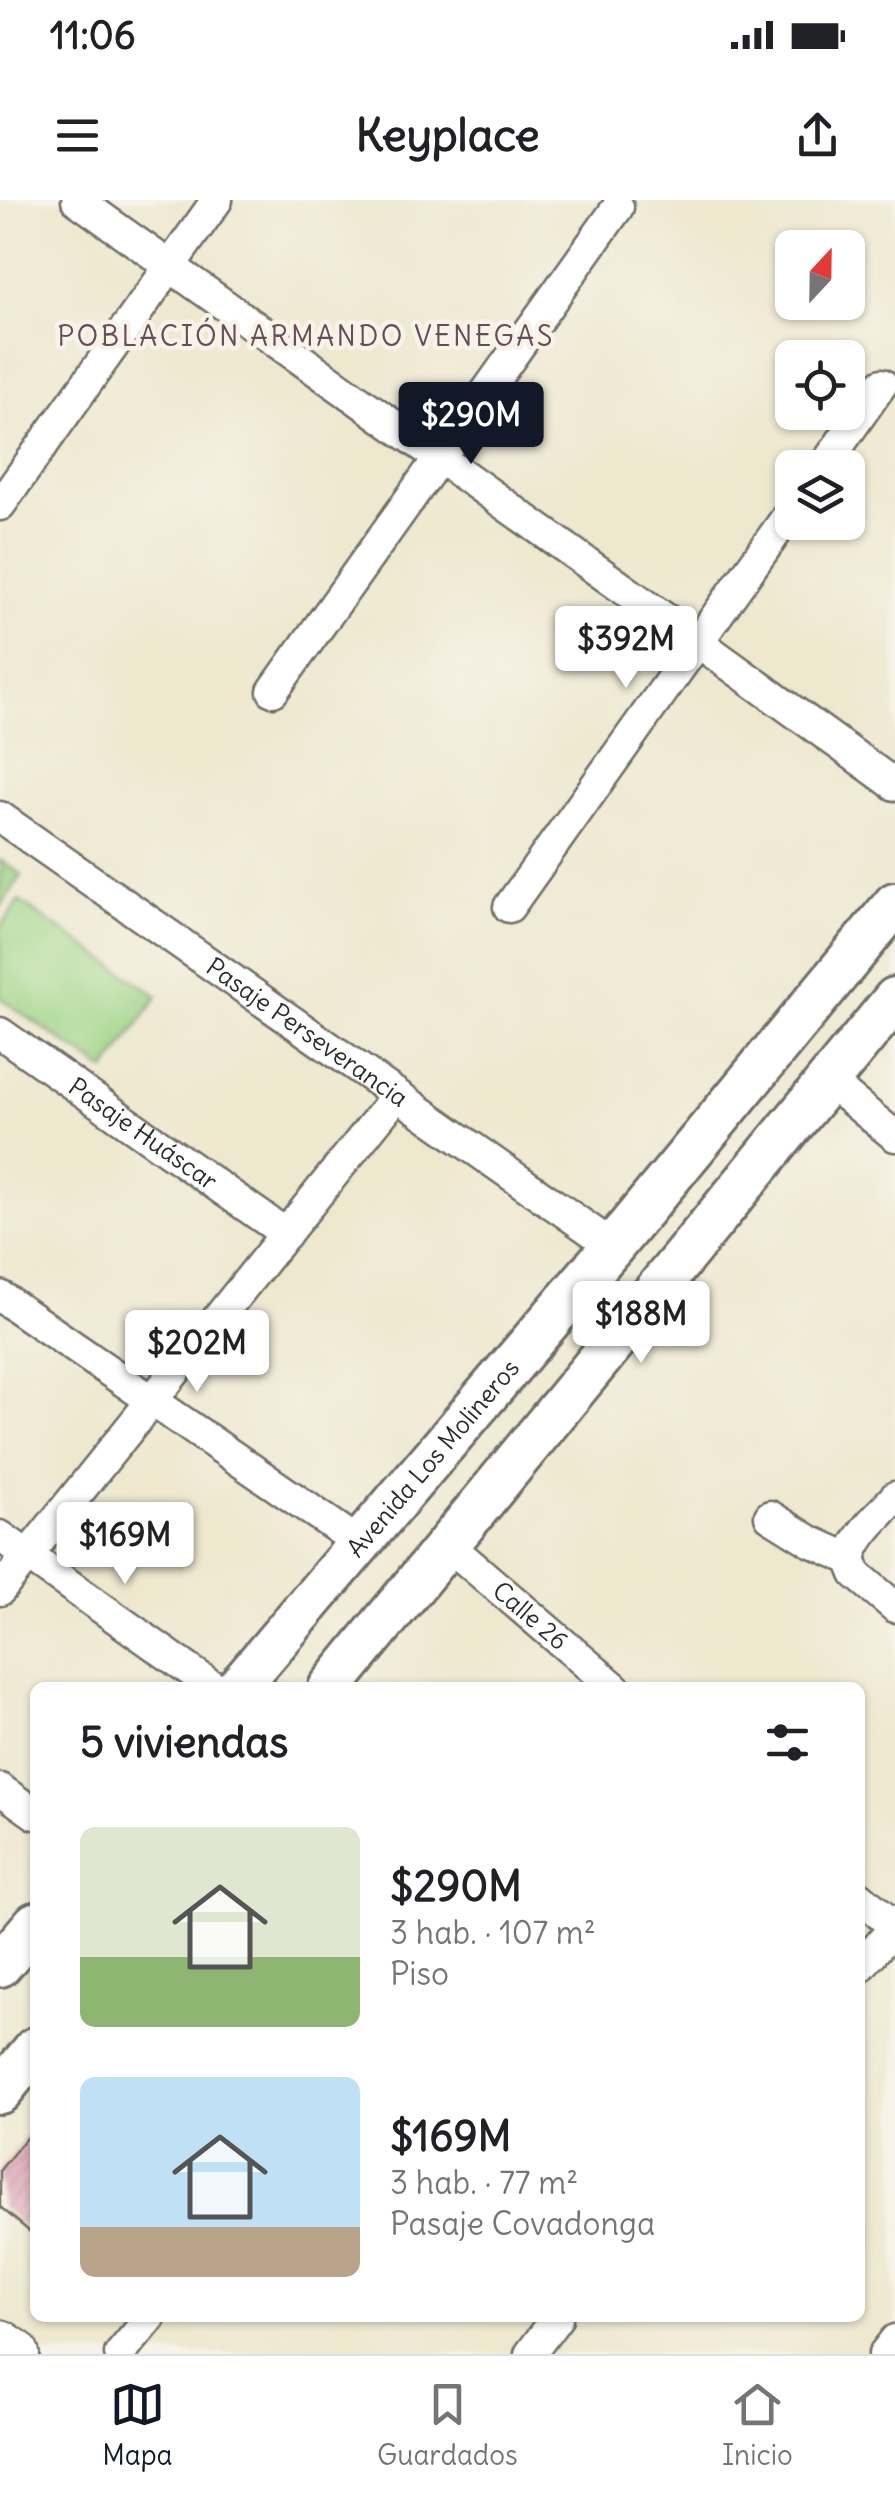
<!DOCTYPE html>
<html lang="es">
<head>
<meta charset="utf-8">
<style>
	:root { --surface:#fff; --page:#f6f6f6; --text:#202124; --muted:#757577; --line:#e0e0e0; --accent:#111827 }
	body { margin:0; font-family:Delius,sans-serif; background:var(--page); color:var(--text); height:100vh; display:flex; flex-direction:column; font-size:38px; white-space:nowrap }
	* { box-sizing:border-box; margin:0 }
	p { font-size:32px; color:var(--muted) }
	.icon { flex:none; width:55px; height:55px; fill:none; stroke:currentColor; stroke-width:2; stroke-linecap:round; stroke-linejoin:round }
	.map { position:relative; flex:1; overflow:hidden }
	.details { position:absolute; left:30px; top:1482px; width:835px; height:640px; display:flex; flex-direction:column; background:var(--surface); border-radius:15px; box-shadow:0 2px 8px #0004 }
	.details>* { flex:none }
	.needle { width:65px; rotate:22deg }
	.controls { position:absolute; left:775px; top:30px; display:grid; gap:20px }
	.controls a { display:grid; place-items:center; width:90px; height:90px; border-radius:15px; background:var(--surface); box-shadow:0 2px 8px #0004; font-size:50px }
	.price { position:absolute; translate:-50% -85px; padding:0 22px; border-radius:10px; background:#fff; color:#222; font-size:32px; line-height:65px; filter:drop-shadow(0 2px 5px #0008) }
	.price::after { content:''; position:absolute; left:50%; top:60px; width:30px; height:22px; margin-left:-15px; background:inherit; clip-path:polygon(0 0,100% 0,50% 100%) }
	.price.selected { background:var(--accent); color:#fff }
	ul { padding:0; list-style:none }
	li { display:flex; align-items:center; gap:30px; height:250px; padding:0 50px }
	li span { display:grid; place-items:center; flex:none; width:280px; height:200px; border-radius:15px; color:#555 }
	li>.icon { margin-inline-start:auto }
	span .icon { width:120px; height:120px; fill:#fffc; stroke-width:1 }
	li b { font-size:42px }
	h2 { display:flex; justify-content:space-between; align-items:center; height:120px; padding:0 50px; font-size:42px }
	.status { display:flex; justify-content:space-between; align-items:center; height:70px; padding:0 50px; background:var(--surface); direction:ltr }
	.status svg { height:28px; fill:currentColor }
	header { display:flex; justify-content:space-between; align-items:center; height:130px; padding:0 50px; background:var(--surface); font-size:45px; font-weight:700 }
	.tabs { display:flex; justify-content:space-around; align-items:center; height:140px; border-top:2px solid var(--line); background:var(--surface); font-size:28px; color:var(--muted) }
	.tabs a { display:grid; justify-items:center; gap:5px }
	.tabs .selected { color:var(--accent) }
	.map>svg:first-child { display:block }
	.park { fill:#9fd587; stroke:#658059; stroke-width:2.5 }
	.building { fill:url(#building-hatch) }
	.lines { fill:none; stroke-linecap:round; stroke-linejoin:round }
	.street-casing { stroke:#6f6d64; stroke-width:35 }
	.secondary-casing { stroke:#6f6d64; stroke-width:48 }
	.primary-casing { stroke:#6f6d64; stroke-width:52 }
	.street { stroke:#fff; stroke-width:30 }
	.secondary { stroke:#fff; stroke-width:42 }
	.primary { stroke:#fff; stroke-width:48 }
	.labels { text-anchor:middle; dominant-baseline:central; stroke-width:9; stroke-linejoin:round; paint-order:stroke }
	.street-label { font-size:25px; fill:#2b2b2b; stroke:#f7f3e8 }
	.neighbourhood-label { font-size:28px; letter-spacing:2.5px; fill:#664e57; stroke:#f7f3e8 }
</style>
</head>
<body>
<div class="status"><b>11:06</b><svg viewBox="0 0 49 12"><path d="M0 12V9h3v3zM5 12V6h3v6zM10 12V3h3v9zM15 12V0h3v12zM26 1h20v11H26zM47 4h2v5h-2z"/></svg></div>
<header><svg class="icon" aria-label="menu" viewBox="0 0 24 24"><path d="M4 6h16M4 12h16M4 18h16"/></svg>Keyplace<svg class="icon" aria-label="share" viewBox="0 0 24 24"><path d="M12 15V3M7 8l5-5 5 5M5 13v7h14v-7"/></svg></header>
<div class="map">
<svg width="895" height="2154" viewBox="0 0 895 2154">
	<defs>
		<pattern id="building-hatch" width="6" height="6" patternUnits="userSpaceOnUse" patternTransform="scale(2.5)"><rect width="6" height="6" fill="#d48ea9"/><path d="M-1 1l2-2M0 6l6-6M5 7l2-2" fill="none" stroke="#ac748a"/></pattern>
	</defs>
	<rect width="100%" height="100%" fill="#f7f3e8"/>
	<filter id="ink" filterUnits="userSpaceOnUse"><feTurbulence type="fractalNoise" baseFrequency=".01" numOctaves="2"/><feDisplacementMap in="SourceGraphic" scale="20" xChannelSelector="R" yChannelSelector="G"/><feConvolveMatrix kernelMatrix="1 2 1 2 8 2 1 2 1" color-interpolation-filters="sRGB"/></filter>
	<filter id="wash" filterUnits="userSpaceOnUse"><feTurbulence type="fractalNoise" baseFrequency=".0048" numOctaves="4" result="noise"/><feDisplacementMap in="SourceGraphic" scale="40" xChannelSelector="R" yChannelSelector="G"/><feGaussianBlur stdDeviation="2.25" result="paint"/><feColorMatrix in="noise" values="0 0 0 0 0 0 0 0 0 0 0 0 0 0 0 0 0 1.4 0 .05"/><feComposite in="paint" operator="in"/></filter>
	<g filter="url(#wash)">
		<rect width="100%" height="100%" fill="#eee8cf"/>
		<path class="park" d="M0,660L22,675L0,707Z
			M19,701L158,796L106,871L0,798V729Z"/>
		<g id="blocks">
			<path class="building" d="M35,1927V2036L0,2007V1970Z"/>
		</g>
	</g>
	<g filter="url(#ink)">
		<use href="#blocks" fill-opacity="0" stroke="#6f6d64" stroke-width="2.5"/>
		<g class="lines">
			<defs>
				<g id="street">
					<path d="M77,0L698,442L895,585"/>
					<path d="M823,268L882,184"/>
					<path d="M0,305L217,0"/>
					<path d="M273,491L618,7"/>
					<path id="s1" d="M0,617L613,1046"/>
					<path d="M509,707L792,310"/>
					<path id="s2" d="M0,833L286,1034"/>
					<path d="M828,881L895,936"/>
					<path d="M0,1096L359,1343"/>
					<path d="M770,1316L810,1341L850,1359L856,1374L895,1407"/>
					<path d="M0,1336L215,1488"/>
					<path id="s3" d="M447,1344L615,1488"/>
					<path d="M850,1359C855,1335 880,1315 895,1297"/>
					<path d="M0,1390L397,895"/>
					<path d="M0,1589L35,1614"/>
					<path d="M860,1697L895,1727"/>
					<path d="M860,1767L895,1727"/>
					<path d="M120,2154L150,2118"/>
					<path d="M530,2154L557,2118"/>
					<path d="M884,2154L895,2140"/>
				</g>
				<g id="secondary">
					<path id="s4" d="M237,1488L613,1046L895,704"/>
					<path d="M330,1488L895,799"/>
					<path d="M0,1765L35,1724"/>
					<path d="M0,1892L35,1849"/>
				</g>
				<path id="primary" d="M0,2144L15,2154"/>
			</defs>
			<use href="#street" class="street-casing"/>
			<use href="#secondary" class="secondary-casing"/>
			<use href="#primary" class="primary-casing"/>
			<use href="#street" class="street"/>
			<use href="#secondary" class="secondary"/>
			<use href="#primary" class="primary"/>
		</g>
	</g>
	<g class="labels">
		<g class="street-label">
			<text stroke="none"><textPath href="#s1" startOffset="375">Pasaje Perseverancia</textPath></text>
			<text stroke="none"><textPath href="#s2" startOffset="175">Pasaje Huáscar</textPath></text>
			<text stroke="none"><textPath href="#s4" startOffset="302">Avenida Los Molineros</textPath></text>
			<text stroke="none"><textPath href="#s3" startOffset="110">Calle 26</textPath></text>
		</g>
		<g class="neighbourhood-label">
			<text x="306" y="136">POBLACIÓN ARMANDO VENEGAS</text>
		</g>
	</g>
</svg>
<div class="controls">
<a><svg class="needle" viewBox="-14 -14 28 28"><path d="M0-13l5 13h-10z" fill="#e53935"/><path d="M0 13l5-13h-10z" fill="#757577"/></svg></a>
<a><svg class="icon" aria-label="locate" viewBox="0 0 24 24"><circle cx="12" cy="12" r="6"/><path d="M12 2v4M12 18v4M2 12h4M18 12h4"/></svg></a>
<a><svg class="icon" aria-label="layers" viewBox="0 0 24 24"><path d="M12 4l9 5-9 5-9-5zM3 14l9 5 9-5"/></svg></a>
</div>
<b class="price selected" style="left:471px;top:267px">$290M</b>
<b class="price" style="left:626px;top:491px">$392M</b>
<b class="price" style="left:641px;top:1166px">$188M</b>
<b class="price" style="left:197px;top:1195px">$202M</b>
<b class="price" style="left:125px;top:1387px">$169M</b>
<section class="details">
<h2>5 viviendas<svg class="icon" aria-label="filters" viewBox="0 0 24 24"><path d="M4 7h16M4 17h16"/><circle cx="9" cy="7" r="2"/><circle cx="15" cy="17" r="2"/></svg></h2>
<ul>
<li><span style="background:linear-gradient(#dfe7d0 65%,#8fb573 0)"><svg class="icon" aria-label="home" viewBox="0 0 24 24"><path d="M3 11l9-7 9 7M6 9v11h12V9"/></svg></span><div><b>$290M</b><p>3 hab. · 107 m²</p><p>Piso</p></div></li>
<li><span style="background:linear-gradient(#bfe0f5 75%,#b9a48a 0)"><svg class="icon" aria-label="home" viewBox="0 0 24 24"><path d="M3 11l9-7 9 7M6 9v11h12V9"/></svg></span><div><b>$169M</b><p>3 hab. · 77 m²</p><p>Pasaje Covadonga</p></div></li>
</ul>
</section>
</div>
<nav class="tabs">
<a class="selected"><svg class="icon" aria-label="map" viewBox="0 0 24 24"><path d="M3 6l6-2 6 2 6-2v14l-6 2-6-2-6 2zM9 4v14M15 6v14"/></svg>Mapa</a>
<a><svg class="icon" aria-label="saved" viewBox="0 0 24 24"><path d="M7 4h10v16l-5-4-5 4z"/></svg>Guardados</a>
<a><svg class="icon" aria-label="home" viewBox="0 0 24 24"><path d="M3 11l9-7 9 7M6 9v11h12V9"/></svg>Inicio</a>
</nav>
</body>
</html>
